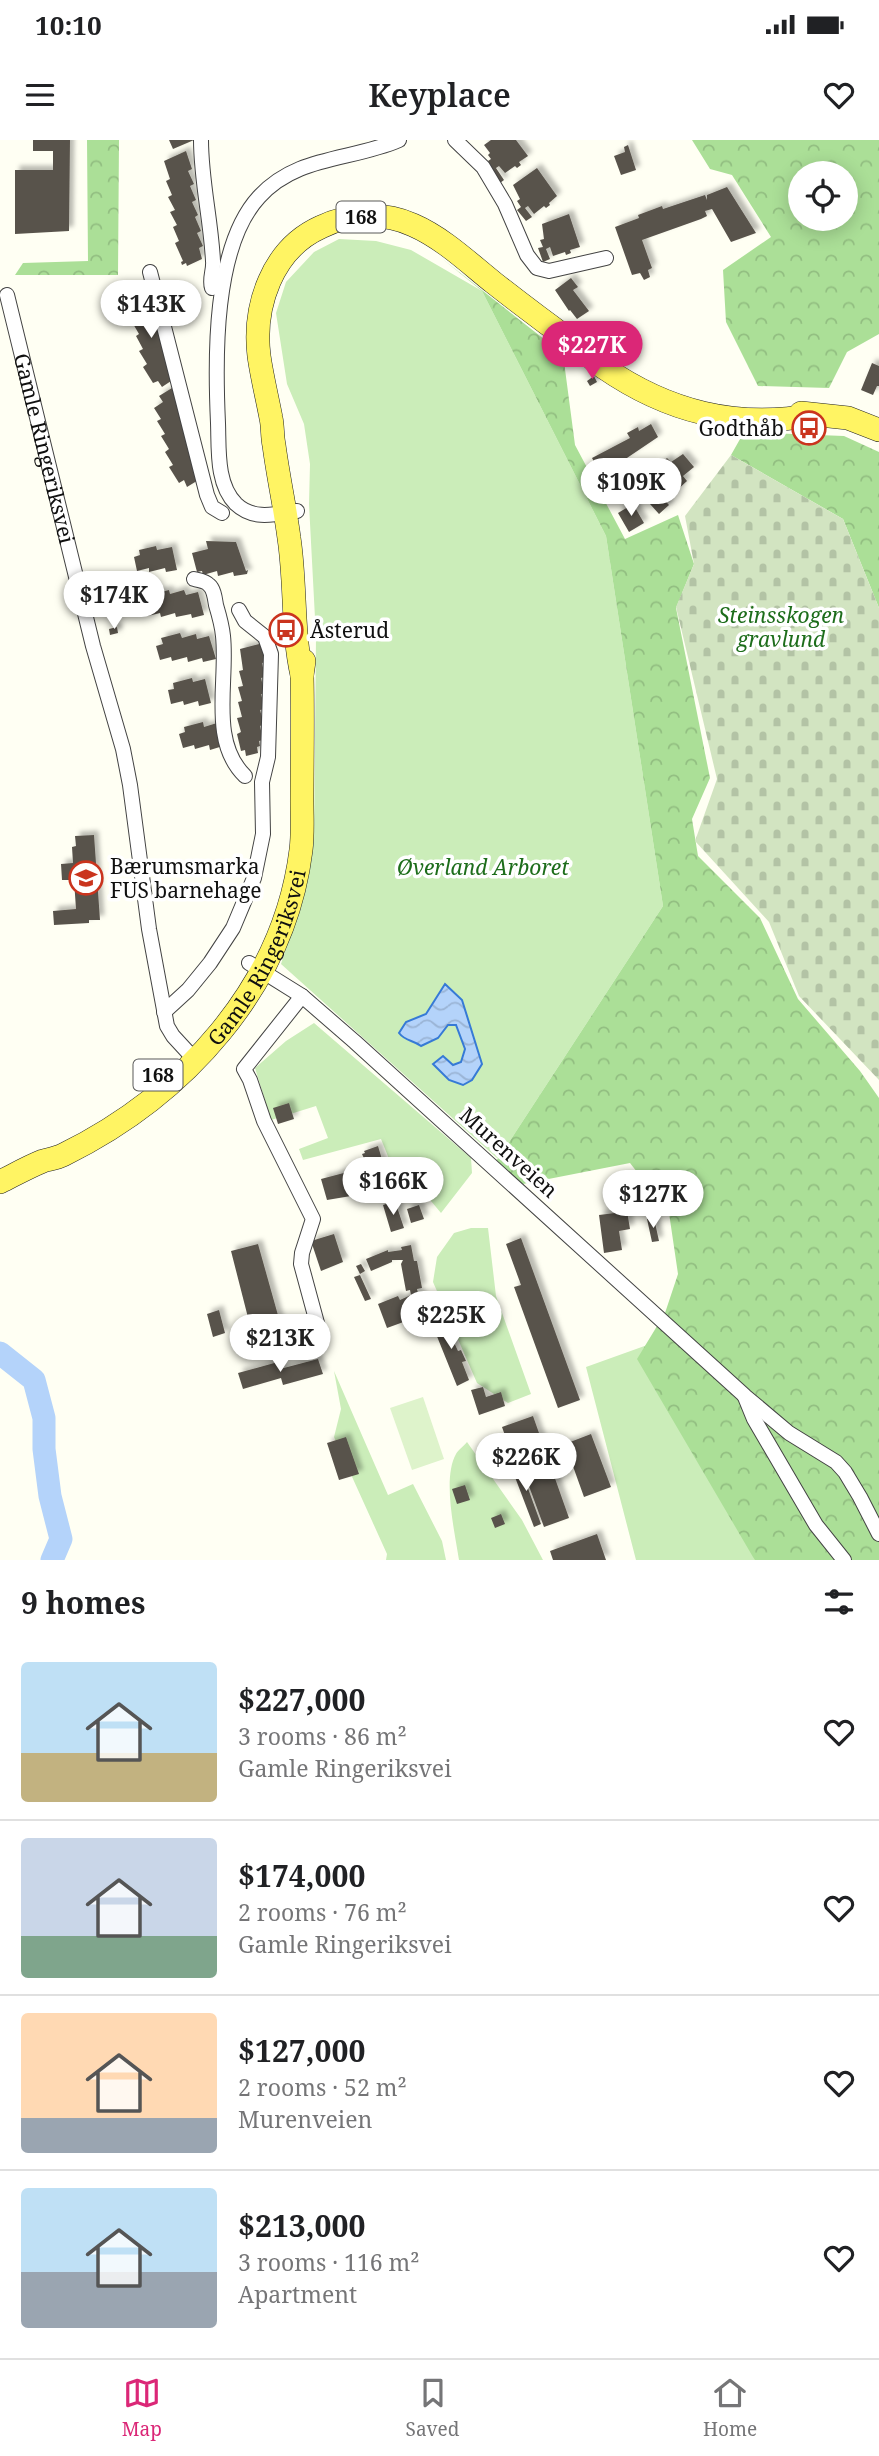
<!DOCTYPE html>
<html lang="en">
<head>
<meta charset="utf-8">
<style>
	:root { --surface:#fff; --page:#f6f6f6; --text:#202124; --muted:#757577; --line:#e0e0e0; --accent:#db2777 }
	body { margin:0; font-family:"Noto Serif",serif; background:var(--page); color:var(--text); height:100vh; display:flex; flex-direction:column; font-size:26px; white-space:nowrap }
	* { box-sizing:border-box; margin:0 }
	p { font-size:23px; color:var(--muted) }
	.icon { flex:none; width:38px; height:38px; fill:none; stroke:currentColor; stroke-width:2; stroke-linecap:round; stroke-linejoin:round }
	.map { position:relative; height:1420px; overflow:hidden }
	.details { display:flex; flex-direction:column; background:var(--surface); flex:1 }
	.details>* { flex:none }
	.buttons { position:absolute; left:788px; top:21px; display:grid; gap:14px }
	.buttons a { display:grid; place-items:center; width:70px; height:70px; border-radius:50%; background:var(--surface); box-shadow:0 4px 18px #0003; font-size:35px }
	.price { position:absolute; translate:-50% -60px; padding:0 16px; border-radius:24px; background:#fff; color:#222; font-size:23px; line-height:46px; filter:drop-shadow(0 2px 4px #0008) }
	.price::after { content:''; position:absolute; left:50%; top:42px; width:21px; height:16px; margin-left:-10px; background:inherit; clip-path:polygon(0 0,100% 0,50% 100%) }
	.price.selected { background:var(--accent); color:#fff }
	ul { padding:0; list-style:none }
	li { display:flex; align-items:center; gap:21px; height:175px; padding:0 21px }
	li+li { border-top:2px solid var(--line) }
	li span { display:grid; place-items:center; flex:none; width:196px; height:140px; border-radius:7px; color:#555 }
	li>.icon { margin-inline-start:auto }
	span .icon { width:84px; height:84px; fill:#fffc; stroke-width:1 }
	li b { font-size:30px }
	h2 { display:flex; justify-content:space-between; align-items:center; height:84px; padding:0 21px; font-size:30px }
	.status { display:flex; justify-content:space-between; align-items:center; height:49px; padding:0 35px; background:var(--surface); direction:ltr }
	.status svg { height:19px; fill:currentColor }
	header { display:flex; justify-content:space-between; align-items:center; height:91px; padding:0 21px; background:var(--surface); font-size:32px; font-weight:600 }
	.menu { display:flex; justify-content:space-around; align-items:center; height:98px; border-top:2px solid var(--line); background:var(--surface); font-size:19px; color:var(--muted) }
	.menu a { display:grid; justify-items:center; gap:4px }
	.menu .selected { color:var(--accent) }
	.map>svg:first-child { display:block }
	.grass { fill:#cbedb9 }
	.forest { fill:url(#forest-crowns); fill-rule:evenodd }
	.cemetery { fill:url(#cemetery-stones) }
	.pitch { fill:#def3cb }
	.water { fill:url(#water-waves); stroke:#367ad6; stroke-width:2 }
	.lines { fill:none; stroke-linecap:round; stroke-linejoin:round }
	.river { stroke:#b4d3fa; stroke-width:23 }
	.building { fill:#59534b; filter:url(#shadow) }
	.street-casing { stroke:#434343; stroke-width:16 }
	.primary-casing { stroke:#212121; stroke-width:24 }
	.street { stroke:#fff; stroke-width:14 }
	.primary { stroke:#fff463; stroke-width:23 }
	.labels { text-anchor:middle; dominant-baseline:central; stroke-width:7; stroke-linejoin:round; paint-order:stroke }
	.shield { fill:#fff; stroke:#585858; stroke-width:2 }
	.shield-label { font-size:19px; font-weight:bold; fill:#101010 }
	.poi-label { font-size:21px; fill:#101010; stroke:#fff; text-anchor:start }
	.street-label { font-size:21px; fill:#101010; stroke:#fff }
	.park-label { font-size:21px; font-style:italic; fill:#1d6d1b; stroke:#fff }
</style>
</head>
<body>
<div class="status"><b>10:10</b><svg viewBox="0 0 49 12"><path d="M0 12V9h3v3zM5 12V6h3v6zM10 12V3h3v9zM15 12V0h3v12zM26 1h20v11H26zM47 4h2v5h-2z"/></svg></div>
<header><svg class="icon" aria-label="menu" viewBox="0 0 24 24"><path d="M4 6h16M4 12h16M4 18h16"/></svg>Keyplace<svg class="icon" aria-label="heart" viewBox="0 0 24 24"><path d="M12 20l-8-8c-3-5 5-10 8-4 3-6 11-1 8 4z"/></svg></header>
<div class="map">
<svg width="879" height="1420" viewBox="0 0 879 1420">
	<defs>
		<pattern id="forest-crowns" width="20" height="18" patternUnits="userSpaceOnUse" patternTransform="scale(1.75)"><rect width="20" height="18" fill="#abdf97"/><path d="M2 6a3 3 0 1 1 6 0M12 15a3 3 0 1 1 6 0" fill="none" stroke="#92be81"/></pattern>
		<pattern id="cemetery-stones" width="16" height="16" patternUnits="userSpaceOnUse" patternTransform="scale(1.75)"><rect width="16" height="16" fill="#d2e4c1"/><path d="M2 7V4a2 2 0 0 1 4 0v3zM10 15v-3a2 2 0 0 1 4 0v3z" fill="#b3c3a5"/></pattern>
		<pattern id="water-waves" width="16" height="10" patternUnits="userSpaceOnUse" patternTransform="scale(1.75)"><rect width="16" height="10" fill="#b4d3fa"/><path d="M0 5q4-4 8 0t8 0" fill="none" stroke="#9ab4d5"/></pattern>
		<filter id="shadow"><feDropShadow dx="4.5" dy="-4.5" stdDeviation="2" flood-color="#0004"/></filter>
	</defs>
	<rect width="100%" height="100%" fill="#fffff3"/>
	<path class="grass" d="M339,99L376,101L411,110L482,151L606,396L663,766L498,1019L281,824L299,765L314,698L316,497L309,364L310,324L304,284L287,244L276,173L286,142L314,112Z
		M314,883L471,1018L472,1033L441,1073L411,1037L398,1041L381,999L303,1020L299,1009L328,998L316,966L271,980L255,928L286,901Z
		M471,1088H488L496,1156L531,1254L508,1263L477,1243L433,1142L437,1117L454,1093Z
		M664,1199L794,1420H636L586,1227Z
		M334,1231L388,1355L413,1344L442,1401L446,1420H386L387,1414L334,1297L341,1269Z
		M467,1302L522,1380L543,1420H459C455,1393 442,1339 456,1314C458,1310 464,1306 467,1302Z"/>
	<path class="forest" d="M87,0H119L118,135H15L23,123L88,121Z
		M692,0H879V194L847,212L829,248L758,246L726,182L723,130L771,97L732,35L710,29ZM800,33H845V79H800Z
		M440,117L563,214L575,305L625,399L678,375L694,424L676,468L710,638L692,679L698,716L760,778L798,859L860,931L879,958V1420H755L753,1417L637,1219L665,1173L678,1134L669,1073L630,1023L523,1044L489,1023L498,1019L663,766L606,396L482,151Z
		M744,292L844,296L879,312V468L843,379L731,315Z"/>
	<path class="cemetery" d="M731,315L843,379L879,468V940L799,856L769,782L695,701L717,639L676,467L694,424L685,376Z"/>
	<path class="pitch" d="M423,1257L444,1319L412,1330L390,1268Z"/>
	<path class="water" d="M445,844L462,860L482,924L472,940L463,945L449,940L433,924L443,916L453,925L461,922L465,909L456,885H448L438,898L421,906C413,900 405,901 399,893L406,882L426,874Z"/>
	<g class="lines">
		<path class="river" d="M0,1213L34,1240L44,1278V1309L50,1356L61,1399L52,1420"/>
	</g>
	<path class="building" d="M33,0H70L69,91L15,94V30H53V11H33Z
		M169,0H194L173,9Z
		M491,0H516L528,16L519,22L521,25L517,28L515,26L505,33L499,26L496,28L504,40L500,43L489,28L491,26L488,21L491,19L488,15L490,13L484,5Z
		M628,5L636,30L621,35L614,16L625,12L624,7Z
		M186,11L192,29L188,31L194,44L190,46L196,60L192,62L198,75L195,77L201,91L197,93L203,106L199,108L202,119L187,126L186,123L182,125L181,122L183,121L175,103L179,101L173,87L177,85L170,72L175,70L168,57L172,55L166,41L170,39L164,21Z
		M537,28L557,56L549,63L550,65L546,68L544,66L534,74L528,66L525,68L532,77L526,81L517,70L521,67L517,61L520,59L513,45Z
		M727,47L756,93L731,102L712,69L705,71L707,76L701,79L642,100L652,128L648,130L650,137L644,140L640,133L632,135L615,87L639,78L638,75L662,66L663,69L705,55L707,60V55Z
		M569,74L580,107L570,110L571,113L566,115L565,112L553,116L550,107L546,109L550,119L543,122L538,108L543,107L540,100L544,99L542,84Z
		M571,138L578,147L573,150L589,171L577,179L570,170L569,171L555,150Z
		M146,151L156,166L152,169L160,181L156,184L164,196L160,199L168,212L164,214L171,227L174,239L162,247L158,241L153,243L143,227L147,224L139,211L143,209L136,196L139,194L132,182L135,179L129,168L136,163L133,159Z
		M872,223L879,226V246H877L873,255L861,250Z
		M594,236L597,242L590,246L587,241Z
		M172,248L177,256L200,339L187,347L184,340L179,343L169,327L173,325L165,312L169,309L161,296L165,294L157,281L161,279L154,268L163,262L159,256Z
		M651,284L658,297L621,322L600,333L592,318L630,298L627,293L638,287L639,291Z
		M683,314L694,327L683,336L687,341L676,351L670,345L677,339L669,330L665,334L658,326L667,318L671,322Z
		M660,355L669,365L659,374L650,364Z
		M633,364L644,383L629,392L618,373Z
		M206,401L236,402L246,431L248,430L247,434L234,436L233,432L218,436L217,431L203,435L202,431L197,432L192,413L208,409Z
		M156,406L157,410L172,407L177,430L166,432L165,428L149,432V428L137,431L134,417L140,415L139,410Z
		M169,450L170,454L184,450L186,455L198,452L204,475L192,478L191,474L176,477L175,473L161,477L160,473L148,476L145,462L151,460L150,455Z
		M117,487L118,493L110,495L109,489Z
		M180,493L182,498L196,494L197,499L209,496L216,519L203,522L202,518L188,522L187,517L172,521L171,517L160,520L156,506L163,504L161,498Z
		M263,503L266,522L262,523L265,537L261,538L265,554H261L265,569L260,570L264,584L260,586L263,600L259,601L260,606L257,607L258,613L246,616L245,610L241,611L237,594L241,592L237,578L242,577L238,562L242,561L238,547L243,546L239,531L243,530L240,509Z
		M192,538L193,542L205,539L211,563L199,566L198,561L184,565L183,561L171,564L168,550L174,549L173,543Z
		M203,582L204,587L217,583L223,606L210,610L209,605L195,609L194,605L183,608L179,594L185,592L184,587Z
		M94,695L100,780H89V783L54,785L53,771L76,769L74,740H62L61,724L73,723L72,707L76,706L75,696Z
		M289,963L294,979L278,984L273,968Z
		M378,1006L387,1036L391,1035L395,1047L383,1051L377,1034L372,1036L362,1014L365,1013L364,1011Z
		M355,1030L362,1043L359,1044L361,1050L351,1053V1056L327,1060L321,1039Z
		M625,1059L630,1089L619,1091L622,1110L604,1113L599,1075L615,1073L613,1061Z
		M395,1061L404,1088L391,1092L383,1065Z
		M419,1065L424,1079L411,1083L407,1069Z
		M654,1078L659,1101L652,1102L647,1079Z
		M334,1094L343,1122L321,1131L311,1101Z
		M521,1098L580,1260L558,1268L514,1147L521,1145L506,1104Z
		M258,1104L283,1193L254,1201L231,1111Z
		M411,1105L414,1121H417L422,1148L417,1149L418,1153L420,1152L428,1173L387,1188L378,1164L398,1156L400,1160L411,1155L410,1150L406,1151L401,1124L403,1120H392V1122L371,1131L366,1119L388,1110V1112L402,1110L401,1107Z
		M361,1124L365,1131L360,1134L356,1126Z
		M360,1135L371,1159L365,1161L354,1137Z
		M219,1170L225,1193L213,1197L207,1174Z
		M445,1179L448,1187L452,1185L456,1196L452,1198L458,1211L461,1210L466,1221L462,1222L469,1240L457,1246L432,1184Z
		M318,1219L323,1234L283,1245L281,1238L243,1249L238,1233L278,1222L280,1229Z
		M483,1247L486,1257L501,1252L505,1266L479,1275L471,1250Z
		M533,1276L569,1378L544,1387L519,1319L514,1321L502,1287Z
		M591,1294L611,1347L584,1357L565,1304Z
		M346,1297L359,1334L339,1340L327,1303Z
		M518,1321L541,1384L534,1387L510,1324Z
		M465,1345L470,1360L457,1364L452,1349Z
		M501,1374L505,1384L495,1388L491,1378Z
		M597,1394L606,1420H553L550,1411Z"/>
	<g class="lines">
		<defs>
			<g id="street">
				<path d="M201,0C201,41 211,80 213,121C214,130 209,139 212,148"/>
				<path d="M455,0L483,27L505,64L527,115L537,128L549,131L606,118"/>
				<path d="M150,132L207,355L212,367L222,373"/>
				<path id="s1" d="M7,155L93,506L123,609L130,645L149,789L167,886L173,896L196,921"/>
				<path d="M297,371C276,374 254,381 236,364C216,344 219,309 218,283C215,219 213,107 259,57C297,15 351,21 399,0"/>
				<path d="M194,439C199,440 206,441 209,445C214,449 215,459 216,465C219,475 222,485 223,496C228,541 209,601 245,636"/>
				<path d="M249,823L302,856L355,902L745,1256L789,1293L836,1322L845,1332L860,1357L879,1394"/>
				<path d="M302,856L244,929L250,940L264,981L313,1079L302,1113L301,1124L320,1194"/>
				<path d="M164,872L188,850L210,823L233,788L254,738L263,694L262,642L268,617L271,514L265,497L245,481L239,470"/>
				<path d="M745,1257L754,1279L816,1385L844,1420"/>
			</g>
			<g id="primary">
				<path d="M801,273L848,278L879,290"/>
				<path d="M302,535C292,491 296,444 289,398C285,367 278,336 274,305C272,296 273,287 271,278C267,257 262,237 259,216C253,166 272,109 321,87C349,73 384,72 413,85C443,98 469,123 494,143C522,165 550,186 579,207C587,213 595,221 603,227C668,272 736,289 813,275"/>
				<path id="s2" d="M0,1042C14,1035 28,1027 43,1021C50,1019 57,1018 63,1015C183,956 284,847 301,710C303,694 302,679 302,662C302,620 303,578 302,535L304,521"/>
			</g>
		</defs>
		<use href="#street" class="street-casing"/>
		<use href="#primary" class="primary-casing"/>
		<use href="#street" class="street"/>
		<use href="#primary" class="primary"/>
	</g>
	<defs>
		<symbol id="bus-ring" viewBox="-11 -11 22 22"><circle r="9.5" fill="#fff" stroke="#ca341e" stroke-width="1.5"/><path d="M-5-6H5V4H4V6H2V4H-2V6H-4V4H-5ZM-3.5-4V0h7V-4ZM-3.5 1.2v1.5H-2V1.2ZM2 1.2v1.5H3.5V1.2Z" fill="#ca341e"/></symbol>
		<symbol id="school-ring" viewBox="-11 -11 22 22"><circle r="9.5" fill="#fff" stroke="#ca341e" stroke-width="1.5"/><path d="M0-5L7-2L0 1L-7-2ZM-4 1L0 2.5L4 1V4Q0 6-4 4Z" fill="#ca341e"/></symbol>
	</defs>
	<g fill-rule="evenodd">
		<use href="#bus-ring" x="790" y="269" width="38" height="38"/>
		<use href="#bus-ring" x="267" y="471" width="38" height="38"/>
		<use href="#school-ring" x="67" y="719" width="38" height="38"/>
	</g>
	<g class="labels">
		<g class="shield">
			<rect x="336.5" y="61.5" width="49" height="31" rx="5"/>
			<rect x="133.5" y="919.5" width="49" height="31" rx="5"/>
		</g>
		<g class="shield-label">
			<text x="361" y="77">168</text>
			<text x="158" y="935">168</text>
		</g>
		<g class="poi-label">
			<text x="784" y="288" text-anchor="end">Godthåb</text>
			<text x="310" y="490">Åsterud</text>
			<text x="110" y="726">Bærumsmarka<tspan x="110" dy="24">FUS barnehage</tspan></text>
		</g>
		<g class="street-label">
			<text stroke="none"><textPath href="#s1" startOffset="158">Gamle Ringeriksvei</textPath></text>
			<text stroke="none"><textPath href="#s2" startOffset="354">Gamle Ringeriksvei</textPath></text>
			<text transform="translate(509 1012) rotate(42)">Murenveien</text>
		</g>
		<g class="park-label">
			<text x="781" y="475">Steinsskogen<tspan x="781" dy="24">gravlund</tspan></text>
			<text x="483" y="727">Øverland Arboret</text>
		</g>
	</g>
</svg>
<div class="buttons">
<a><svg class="icon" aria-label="locate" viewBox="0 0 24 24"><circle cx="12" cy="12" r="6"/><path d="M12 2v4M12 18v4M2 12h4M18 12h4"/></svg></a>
</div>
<b class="price" style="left:151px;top:200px">$143K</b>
<b class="price selected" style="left:592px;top:241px">$227K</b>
<b class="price" style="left:631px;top:378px">$109K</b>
<b class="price" style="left:114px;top:491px">$174K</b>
<b class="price" style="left:393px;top:1077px">$166K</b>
<b class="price" style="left:653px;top:1090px">$127K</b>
<b class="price" style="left:451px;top:1211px">$225K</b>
<b class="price" style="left:280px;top:1234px">$213K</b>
<b class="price" style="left:526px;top:1353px">$226K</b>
</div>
<section class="details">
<h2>9 homes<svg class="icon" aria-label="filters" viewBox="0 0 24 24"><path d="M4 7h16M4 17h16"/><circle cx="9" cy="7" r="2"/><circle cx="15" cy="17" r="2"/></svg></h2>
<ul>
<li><span style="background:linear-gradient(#bfe0f5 65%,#c2b280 0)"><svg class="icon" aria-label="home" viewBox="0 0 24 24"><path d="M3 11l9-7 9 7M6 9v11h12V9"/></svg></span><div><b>$227,000</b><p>3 rooms · 86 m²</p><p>Gamle Ringeriksvei</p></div><svg class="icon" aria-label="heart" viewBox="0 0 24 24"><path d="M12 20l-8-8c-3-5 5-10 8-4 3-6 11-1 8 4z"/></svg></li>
<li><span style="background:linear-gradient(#c9d6e8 70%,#7fa58c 0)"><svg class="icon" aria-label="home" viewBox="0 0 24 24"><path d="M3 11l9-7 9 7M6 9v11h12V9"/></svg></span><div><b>$174,000</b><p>2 rooms · 76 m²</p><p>Gamle Ringeriksvei</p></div><svg class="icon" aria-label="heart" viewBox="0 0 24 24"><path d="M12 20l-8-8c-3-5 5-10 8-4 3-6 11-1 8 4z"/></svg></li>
<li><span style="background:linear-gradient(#ffd9b3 75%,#9aa5b1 0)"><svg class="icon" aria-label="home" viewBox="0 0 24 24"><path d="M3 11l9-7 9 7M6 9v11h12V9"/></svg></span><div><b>$127,000</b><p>2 rooms · 52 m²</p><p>Murenveien</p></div><svg class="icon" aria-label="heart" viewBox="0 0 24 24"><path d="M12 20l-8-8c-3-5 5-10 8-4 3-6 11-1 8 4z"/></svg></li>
<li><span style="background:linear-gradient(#bfe0f5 60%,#9aa5b1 0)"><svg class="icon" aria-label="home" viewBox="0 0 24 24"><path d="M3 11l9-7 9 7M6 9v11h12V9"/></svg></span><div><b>$213,000</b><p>3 rooms · 116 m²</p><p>Apartment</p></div><svg class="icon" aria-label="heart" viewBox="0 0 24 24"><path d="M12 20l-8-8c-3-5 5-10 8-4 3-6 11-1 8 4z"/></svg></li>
</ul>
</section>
<nav class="menu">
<a class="selected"><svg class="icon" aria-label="map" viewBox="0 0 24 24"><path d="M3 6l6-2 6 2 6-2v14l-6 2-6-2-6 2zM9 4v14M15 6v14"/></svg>Map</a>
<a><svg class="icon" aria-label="saved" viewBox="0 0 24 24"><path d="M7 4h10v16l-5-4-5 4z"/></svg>Saved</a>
<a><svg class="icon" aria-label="home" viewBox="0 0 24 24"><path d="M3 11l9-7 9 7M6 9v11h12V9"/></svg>Home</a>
</nav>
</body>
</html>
